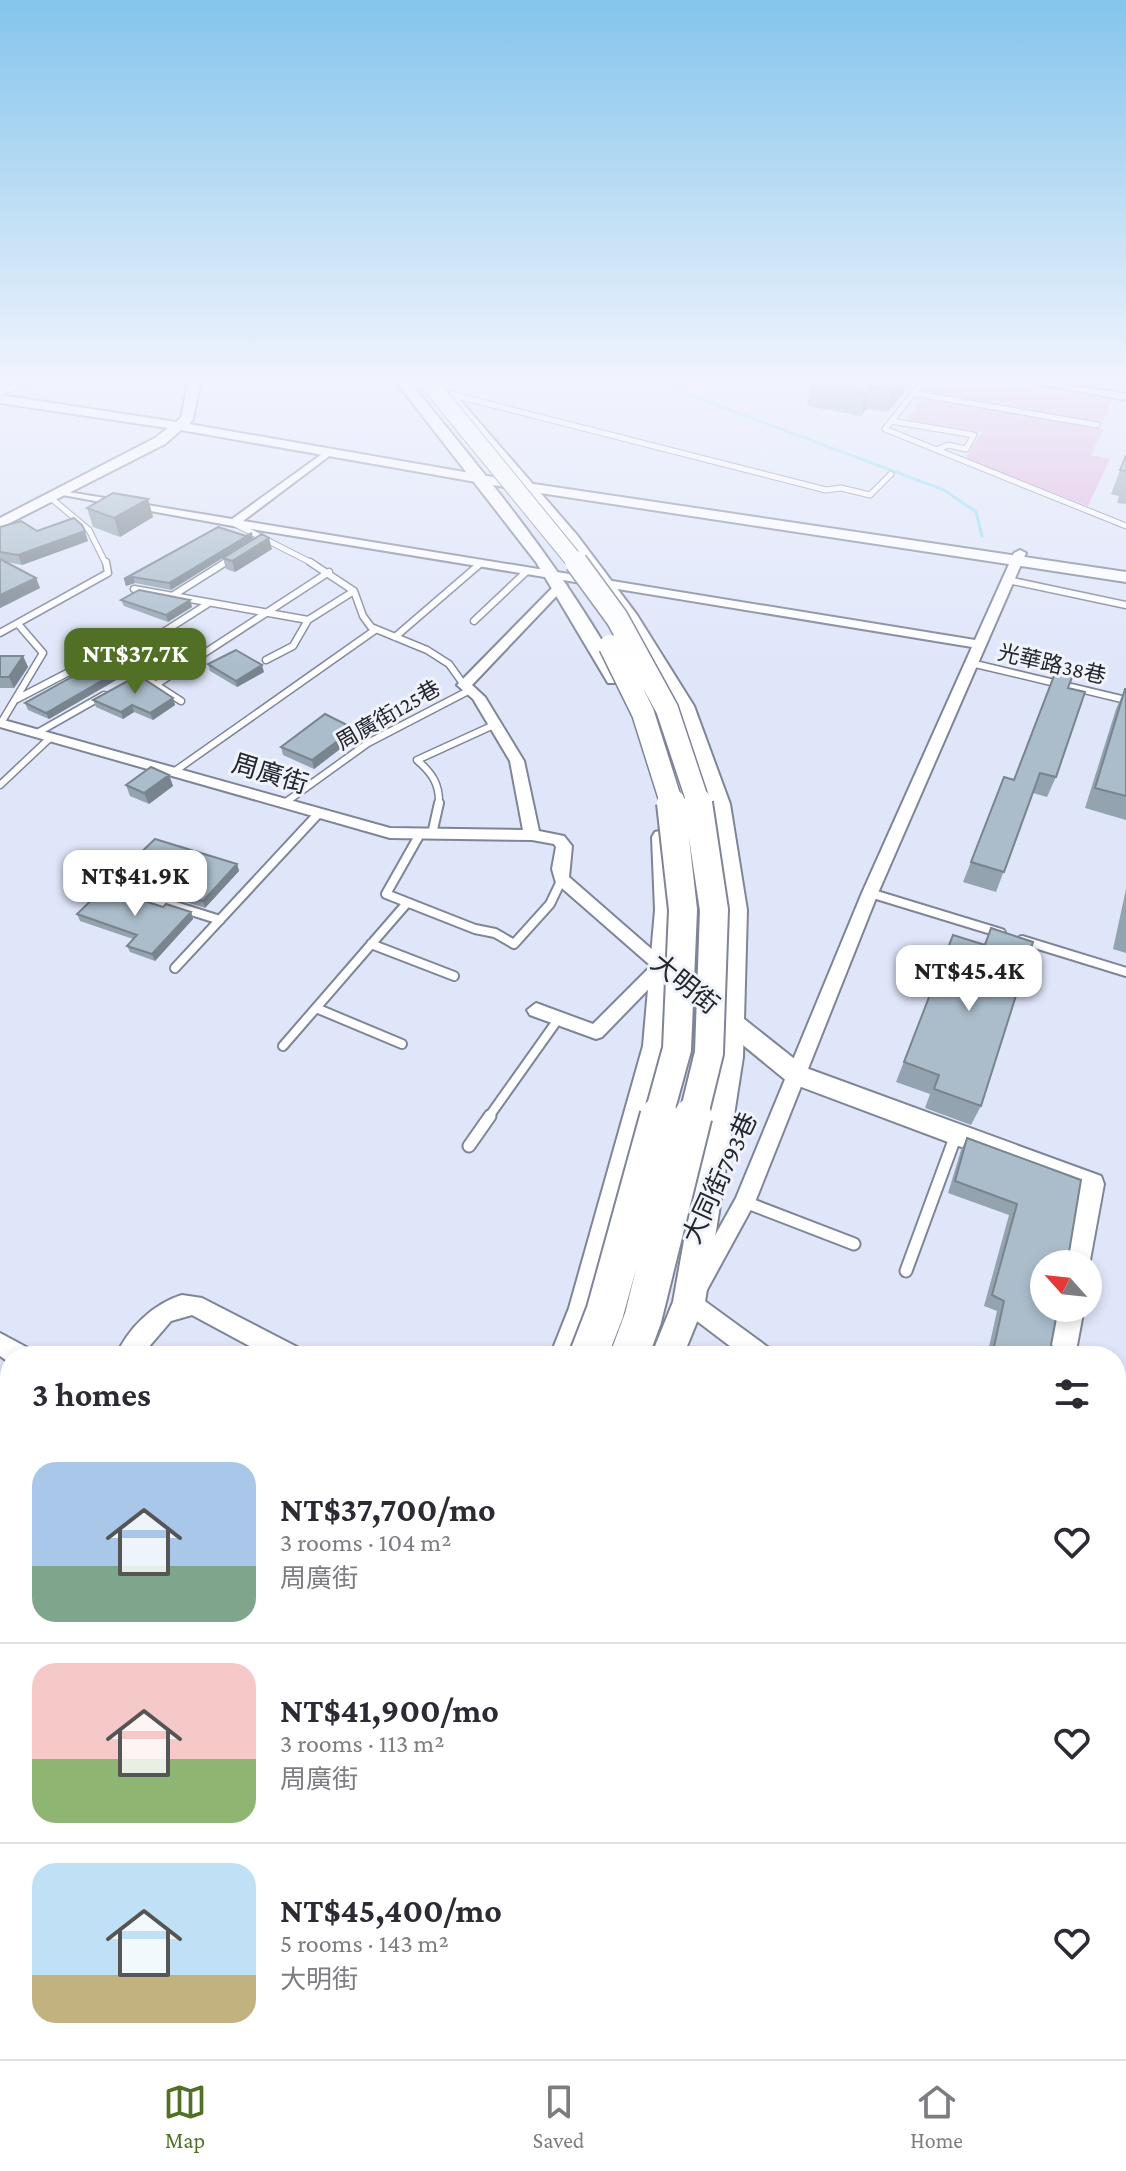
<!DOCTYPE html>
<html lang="en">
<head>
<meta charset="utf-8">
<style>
	:root { --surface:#fff; --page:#f2f2f3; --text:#2b2b33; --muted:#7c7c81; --line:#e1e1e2; --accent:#517026 }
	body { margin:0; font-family:"Crimson Pro","Noto Sans TC",serif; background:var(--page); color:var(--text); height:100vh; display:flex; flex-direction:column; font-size:30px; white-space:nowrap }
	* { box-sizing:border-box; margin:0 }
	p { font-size:26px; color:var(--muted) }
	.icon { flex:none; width:44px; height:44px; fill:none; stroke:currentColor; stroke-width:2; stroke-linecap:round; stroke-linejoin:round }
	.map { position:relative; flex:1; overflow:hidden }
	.sheet { position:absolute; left:0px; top:1346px; width:1126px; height:714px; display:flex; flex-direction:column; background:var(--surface); border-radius:32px 32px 0 0; box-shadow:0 4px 12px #0003 }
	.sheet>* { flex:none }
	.needle { width:52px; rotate:297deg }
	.controls { position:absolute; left:1030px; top:1250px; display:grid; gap:16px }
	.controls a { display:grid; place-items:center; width:72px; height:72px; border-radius:50%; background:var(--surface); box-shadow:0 4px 12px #0003; font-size:40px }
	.price { position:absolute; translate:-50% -68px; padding:0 18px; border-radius:16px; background:#fff; color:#222; font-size:26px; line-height:52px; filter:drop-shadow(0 2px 4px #0008) }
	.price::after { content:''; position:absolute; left:50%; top:48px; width:24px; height:18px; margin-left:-12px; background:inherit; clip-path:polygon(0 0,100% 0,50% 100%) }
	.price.on { background:var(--accent); color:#fff }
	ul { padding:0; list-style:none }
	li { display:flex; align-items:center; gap:24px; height:200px; padding:0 32px }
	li+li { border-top:2px solid var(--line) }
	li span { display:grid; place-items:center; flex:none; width:224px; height:160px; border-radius:24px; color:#555 }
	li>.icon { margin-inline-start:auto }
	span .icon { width:96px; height:96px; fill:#fffc; stroke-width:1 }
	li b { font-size:34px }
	h2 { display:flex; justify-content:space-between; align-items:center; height:96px; padding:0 32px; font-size:34px }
	.tabs { display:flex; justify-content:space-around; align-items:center; height:112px; border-top:2px solid var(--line); background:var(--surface); font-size:22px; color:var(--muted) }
	.tabs a { display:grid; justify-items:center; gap:4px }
	.tabs .on { color:var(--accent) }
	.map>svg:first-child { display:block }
	.green { fill:#e1b1dd }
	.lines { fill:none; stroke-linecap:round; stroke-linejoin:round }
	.stream { stroke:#8edef1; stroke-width:3 }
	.service-far3-casing { stroke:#7f8597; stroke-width:7 }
	.service-far2-casing { stroke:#7f8597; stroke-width:9 }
	.service-far1-casing { stroke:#7f8597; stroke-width:12 }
	.service-casing { stroke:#7f8597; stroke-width:15 }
	.minor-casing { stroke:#7f8597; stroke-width:4 }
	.tertiary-casing { stroke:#7f8597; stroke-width:4 }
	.secondary-casing { stroke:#7f8597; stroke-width:4 }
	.trunk-casing { stroke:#7f8597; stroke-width:4 }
	.service-far3 { stroke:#fff; stroke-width:5 }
	.service-far2 { stroke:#fff; stroke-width:6 }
	.service-far1 { stroke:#fff; stroke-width:8 }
	.service { stroke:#fff; stroke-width:11 }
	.minor { fill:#fff; fill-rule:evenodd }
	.tertiary { fill:#fff; fill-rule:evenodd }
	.secondary { fill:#fff; fill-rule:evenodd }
	.trunk { fill:#fff; fill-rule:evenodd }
	.trunk-bridge-far3-casing { stroke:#7f8597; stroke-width:19; stroke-linecap:butt }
	.trunk-bridge-far2-casing { stroke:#7f8597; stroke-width:25; stroke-linecap:butt }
	.trunk-bridge-far1-casing { stroke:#7f8597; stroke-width:32; stroke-linecap:butt }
	.trunk-bridge-casing { stroke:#7f8597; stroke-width:41; stroke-linecap:butt }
	.trunk-bridge-far3 { stroke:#fff; stroke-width:17 }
	.trunk-bridge-far2 { stroke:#fff; stroke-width:22 }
	.trunk-bridge-far1 { stroke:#fff; stroke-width:28 }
	.trunk-bridge { stroke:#fff; stroke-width:37 }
	.wall { fill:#93a3af }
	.shaded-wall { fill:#78848e }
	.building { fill:#abbdcb; stroke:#78848e; stroke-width:2 }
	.labels { text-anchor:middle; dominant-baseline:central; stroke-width:6; stroke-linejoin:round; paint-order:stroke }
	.far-street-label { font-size:22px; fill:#24262e; stroke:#f1f3fb }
	.street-label { font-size:26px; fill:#24262e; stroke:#f1f3fb }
</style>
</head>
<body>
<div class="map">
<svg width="1126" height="2059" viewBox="0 0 1126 2059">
	<rect width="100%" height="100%" fill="#e0e6fa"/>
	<path class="green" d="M936,379H984L1112,400L1102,424L925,393Z
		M923,397L1104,429L1091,455L1110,459L1088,506L965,459L982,432L906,420Z"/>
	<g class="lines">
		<path class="stream" d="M647,379L944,490L976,512L982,536"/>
		<defs>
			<path id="service-far3" d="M925,379L885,429L1126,526
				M0,393L34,379
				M446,393L826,490L841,488L870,495L891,474
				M912,393L1097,425
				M891,421L974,435L966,449L948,445L937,450
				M52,499L89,530L106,564
				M233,523L314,564
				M222,564L234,557"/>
			<path id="service-far2" d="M310,562L354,591L363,616L371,627L427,650L449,664L464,685
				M1008,580L1126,605
				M134,589L308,620L293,646L266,660
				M172,596L226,562
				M308,620L354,591
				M474,621L527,571
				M0,633L108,573L106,562
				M395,637L481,563
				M971,663L1126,700
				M131,680L144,677L181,701
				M157,684L329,572
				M17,699L115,648L137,649L209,603
				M1,723L43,653L18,624
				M37,733L104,695
				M175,771L375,630
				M0,785L51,737
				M286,802L368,743L470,690
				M439,805C440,784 432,773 417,760L496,724"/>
			<path id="service-far1" d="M420,834L386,894L475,929L495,933L514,944L550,904L562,879
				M432,834L439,803
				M118,888L220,920
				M870,893L1001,933
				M1022,940L1126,972
				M371,944L454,976
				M175,968L319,813
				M316,1008L402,1044
				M283,1046L407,903
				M488,1118L559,1018"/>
			<path id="service" d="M469,1146L490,1116
				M745,1202L854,1244
				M906,1271L956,1135"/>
			<path id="minor" d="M1012,379H1031L1126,394V400Z
				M329,449L334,452L332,454L243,521L975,640L1014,553L1020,550L1026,553L878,893L755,1202L702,1299L769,1348L772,1356H743L681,1309L678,1302L736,1198L862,893L972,647L233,526L57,494L62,491L232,519Z
				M557,583L567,585L472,685L485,697L524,761L539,831L564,836L572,846L569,877L671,966L602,1037L596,1039L530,1015L527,1010L536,1003L593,1024L651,966L556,883L552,869L556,847L554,844L532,840L390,838L0,727V719L390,828L523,830L510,761L473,699L457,685Z
				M182,1295L202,1298L299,1348L302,1356H268L192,1315L171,1321L141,1356H116C128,1328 153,1304 182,1295Z
				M0,1333L28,1348L31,1356H10V1363L0,1356Z
				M1116,1606L1126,1610V1639L1116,1635Z"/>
			<path id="tertiary" d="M189,379H201L193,419L189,424L527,483L1126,572V582L527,491L181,430L165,444L0,528V518L155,438L168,428L0,403V395L176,422L181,418Z
				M388,379H407L452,393L446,397Z
				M668,963L676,965L806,1068L1101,1176L1104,1184L1088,1271V1264H1063L1076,1190L788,1082L660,977L657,971L660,965Z
				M1054,1308H1084L1075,1356H1045Z
				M1116,1465L1126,1469V1501L1116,1497Z"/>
			<path id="secondary" d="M394,379H407C486,475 564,569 624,679L622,683H608L536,562Z
				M443,392H453L577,535L637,615L694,706L730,804L747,910L743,1057L705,1302L683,1356H651L673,1302L717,1057L723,910L708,804L674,706L620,616L565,541L443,398Z
				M663,830L671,832L674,837L679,910L669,1046L601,1308L582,1356H550L569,1308L643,1046L655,910L652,837L655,832Z
				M206,2050H254L250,2059H202Z
				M342,2050H390L386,2059H338Z"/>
			<path id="trunk" d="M237,2050H293L289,2059H234Z
				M296,2050H351L347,2059H293Z"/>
		</defs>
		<use href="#service-far3" class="service-far3-casing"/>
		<use href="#service-far2" class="service-far2-casing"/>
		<use href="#service-far1" class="service-far1-casing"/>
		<use href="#service" class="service-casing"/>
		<use href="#minor" class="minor-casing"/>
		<use href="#tertiary" class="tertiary-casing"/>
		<use href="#secondary" class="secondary-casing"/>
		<use href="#trunk" class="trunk-casing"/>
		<use href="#service-far3" class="service-far3"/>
		<use href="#service-far2" class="service-far2"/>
		<use href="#service-far1" class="service-far1"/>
		<use href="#service" class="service"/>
		<use href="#minor" class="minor"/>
		<use href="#tertiary" class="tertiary"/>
		<use href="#secondary" class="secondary"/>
		<use href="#trunk" class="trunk"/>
		<defs>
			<path id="trunk-bridge-far3" d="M426,379L577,564"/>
			<path id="trunk-bridge-far2" d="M576,562L617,618L667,709L699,805
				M610,646L643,713L672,805"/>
			<path id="trunk-bridge-far1" d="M658,1118L677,1049L683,910L671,803
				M693,1118L709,1053L714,910L698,803"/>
			<path id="trunk-bridge" d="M588,1356L605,1312L659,1116
				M629,1356L643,1318L693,1116"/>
		</defs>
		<use href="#trunk-bridge-far3" class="trunk-bridge-far3-casing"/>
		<use href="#trunk-bridge-far2" class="trunk-bridge-far2-casing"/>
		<use href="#trunk-bridge-far1" class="trunk-bridge-far1-casing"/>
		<use href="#trunk-bridge" class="trunk-bridge-casing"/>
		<use href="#trunk-bridge-far3" class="trunk-bridge-far3"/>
		<use href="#trunk-bridge-far2" class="trunk-bridge-far2"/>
		<use href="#trunk-bridge-far1" class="trunk-bridge-far1"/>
		<use href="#trunk-bridge" class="trunk-bridge"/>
	</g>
	<path class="wall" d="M906,379L902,395L887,412L866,409L861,416L807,406L811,384Z
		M1126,455V504L1117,503L1119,496L1111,494Z
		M148,499L153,517L120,537L93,527L87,508Z
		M0,527L37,531L88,541L22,565L7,562L36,578L40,588L0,608Z
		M253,539L171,590L135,583L126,586L124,579Z
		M272,549L235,572L226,569L223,558Z
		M121,600H190L192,607L168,622L124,606Z
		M0,656H23L28,667L14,688H0Z
		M134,662L137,668L49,719L28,710L25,703Z
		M208,664L264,672L237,687L210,671Z
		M1068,688L1056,777L1047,797L1033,793L996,892L963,882L1004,777L1014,779Z
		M1125,689H1126V820L1085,808L1116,709Z
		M173,698L175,705L153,720L134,712L123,719L96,707L93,700Z
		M351,727L353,739L314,769L283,755L281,747Z
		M169,775L173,786L149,804L130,796L126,785Z
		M132,861L237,864L239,871L205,908L180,900L177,893L186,885L135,868Z
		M1126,889V953L1113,949Z
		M163,907L191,912L193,919L155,961L130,952L127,946L133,939L80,921L77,914Z
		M991,928L981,1106L971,1125L925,1108L930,1094L896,1082L953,935L984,944Z
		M967,1138L1081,1180L1044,1264L1051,1345L1053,1356H987L997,1311L984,1306L1009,1215L948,1193L961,1150Z"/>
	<path class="shaded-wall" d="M902,379H906L902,395L887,412L892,390Z
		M871,387L866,409L861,416L865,394Z
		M148,499L153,517L120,537L114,518Z
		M85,531L88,541L22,565L18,555Z
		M252,533L253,539L171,590L169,583Z
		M269,538L272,549L235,572L232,561Z
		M133,577L135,583L126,586L124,579Z
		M36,578L40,588L0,608V595Z
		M190,600L192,607L168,622L166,615Z
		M23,656L28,667L14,688L9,677Z
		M134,662L137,668L49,719L46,713Z
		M262,665L264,672L237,687L236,681Z
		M173,698L175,705L153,720L150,713Z
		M132,705L134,712L123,719L121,712Z
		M351,727L353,739L314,769L312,760Z
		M169,775L173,786L149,804L144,793Z
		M237,864L239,871L205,908L203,901Z
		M191,912L193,919L155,961L152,954Z"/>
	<path class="building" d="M816,379H902L892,390L871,387L865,394L811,384Z
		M1126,455V471L1120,470Z
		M113,493L148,499L114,518L87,508Z
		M74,518L82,525L85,531L18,555L0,552V527L21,521L37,531Z
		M218,527L246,536L252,533L169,583L133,577L124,579Z
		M262,534L269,538L232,561L223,558Z
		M0,559L36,578L0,595Z
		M139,590L190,600L166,615L121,600Z
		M236,650L262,665L236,681L208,664Z
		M115,653L134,662L46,713L25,703Z
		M0,656H23L9,677H0Z
		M1057,668L1074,672L1068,688L1085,692L1056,777L1040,773L1004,872L971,862L1004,777L1014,780Z
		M135,677H141L173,698L150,713L132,705L121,712L93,700Z
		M1125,689H1126V796L1095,788Z
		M325,714L351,727L348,730L351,731L312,760L281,747Z
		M151,767L169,775L144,793L126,785Z
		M155,839L237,864L203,901L177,893L190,880L132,861Z
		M104,888L163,907L166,904L191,912L152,954L127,946L137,935L77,914Z
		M991,928L1033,942L981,1106L934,1089L939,1075L904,1062L953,935L985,945Z
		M967,1138L1081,1180L1069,1252L1071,1256L1069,1264H1044V1308H1058L1051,1345L1054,1349L1053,1356H992L1004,1301L992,1295L1017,1204L955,1181Z
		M421,2050H564L561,2059H417Z
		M589,2050H627L624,2059H603Z"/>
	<linearGradient id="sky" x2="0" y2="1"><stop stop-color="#84c5ec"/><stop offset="0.57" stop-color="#f1f4fd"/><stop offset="1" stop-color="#f1f4fd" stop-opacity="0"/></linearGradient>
	<rect width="1126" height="667" fill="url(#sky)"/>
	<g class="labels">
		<g class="far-street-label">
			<text transform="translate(1052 664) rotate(13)">光華路38巷</text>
			<text transform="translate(388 715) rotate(-30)">周廣街125巷</text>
		</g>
		<g class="street-label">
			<text transform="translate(270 774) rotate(17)">周廣街</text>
			<text transform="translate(685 984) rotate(39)">大明街</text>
			<text transform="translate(720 1178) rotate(-65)">大同街793巷</text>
		</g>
	</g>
</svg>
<div class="controls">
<a><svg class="needle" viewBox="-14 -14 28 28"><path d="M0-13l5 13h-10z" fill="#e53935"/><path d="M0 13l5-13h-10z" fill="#7c7c81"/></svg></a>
</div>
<b class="price on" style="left:135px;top:696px">NT$37.7K</b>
<b class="price" style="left:135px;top:918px">NT$41.9K</b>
<b class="price" style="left:969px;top:1013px">NT$45.4K</b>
<section class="sheet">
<h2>3 homes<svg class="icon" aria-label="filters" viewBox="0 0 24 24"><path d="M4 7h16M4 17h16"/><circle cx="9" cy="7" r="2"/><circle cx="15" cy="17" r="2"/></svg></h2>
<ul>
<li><span style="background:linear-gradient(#a9c7e8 65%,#7fa58c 0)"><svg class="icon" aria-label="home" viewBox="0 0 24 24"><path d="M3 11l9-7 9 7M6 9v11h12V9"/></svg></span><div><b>NT$37,700/mo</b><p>3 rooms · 104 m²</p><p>周廣街</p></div><svg class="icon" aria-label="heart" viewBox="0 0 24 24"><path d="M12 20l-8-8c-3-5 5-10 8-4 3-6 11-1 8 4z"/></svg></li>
<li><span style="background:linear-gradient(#f6c9c9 60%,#8fb573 0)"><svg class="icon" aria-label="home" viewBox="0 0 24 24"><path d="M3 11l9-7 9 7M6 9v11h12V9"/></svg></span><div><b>NT$41,900/mo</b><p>3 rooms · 113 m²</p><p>周廣街</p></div><svg class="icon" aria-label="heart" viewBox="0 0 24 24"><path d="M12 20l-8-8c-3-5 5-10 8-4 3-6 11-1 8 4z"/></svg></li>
<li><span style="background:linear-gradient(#bfe0f5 70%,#c2b280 0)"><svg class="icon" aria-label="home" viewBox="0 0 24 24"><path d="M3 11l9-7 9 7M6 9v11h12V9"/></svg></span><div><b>NT$45,400/mo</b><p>5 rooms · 143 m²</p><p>大明街</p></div><svg class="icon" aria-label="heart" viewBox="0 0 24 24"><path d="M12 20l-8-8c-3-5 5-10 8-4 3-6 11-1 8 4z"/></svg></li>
</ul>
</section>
</div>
<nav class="tabs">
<a class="on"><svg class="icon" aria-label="map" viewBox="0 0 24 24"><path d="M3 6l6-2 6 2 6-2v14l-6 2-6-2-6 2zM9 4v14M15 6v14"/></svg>Map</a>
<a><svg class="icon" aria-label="saved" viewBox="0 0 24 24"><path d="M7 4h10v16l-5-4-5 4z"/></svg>Saved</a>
<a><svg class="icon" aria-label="home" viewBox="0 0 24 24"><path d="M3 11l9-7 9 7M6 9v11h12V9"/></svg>Home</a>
</nav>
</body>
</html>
